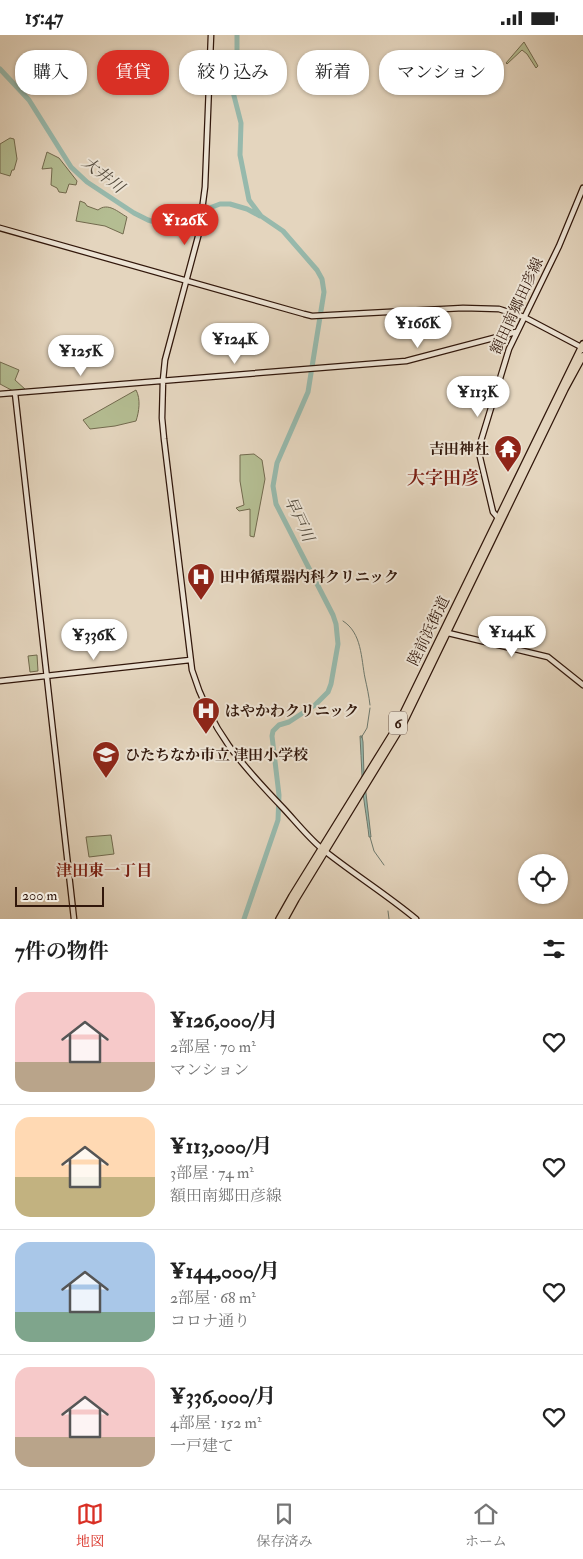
<!DOCTYPE html>
<html lang="ja">
<head>
<meta charset="utf-8">
<style>
	:root { --surface:#fff; --page:#f6f6f6; --text:#222; --muted:#767676; --line:#e0e0e0; --accent:#d93025 }
	body { margin:0; font-family:"IM FELL Double Pica","Noto Serif JP",serif; background:var(--page); color:var(--text); height:100vh; display:flex; flex-direction:column; font-size:19px; white-space:nowrap }
	* { box-sizing:border-box; margin:0 }
	p { font-size:16px; color:var(--muted) }
	.icon { flex:none; width:28px; height:28px; fill:none; stroke:currentColor; stroke-width:2; stroke-linecap:round; stroke-linejoin:round }
	.map { position:relative; height:884px; overflow:hidden }
	.panel { display:flex; flex-direction:column; background:var(--surface); flex:1 }
	.panel>* { flex:none }
	.top-card { position:absolute; left:15px; top:15px; width:554px; height:45px; display:flex; gap:10px }
	.fabs { position:absolute; left:518px; top:819px; display:grid; gap:10px }
	.fabs a { display:grid; place-items:center; width:50px; height:50px; border-radius:50%; background:var(--surface); box-shadow:0 1px 4px #0004; font-size:25px }
	.scale { position:absolute; left:15px; bottom:12px; width:89px; box-sizing:border-box; padding-left:5px; border:2px solid #31170b; border-top:0; font-size:14px; line-height:18px; white-space:nowrap; color:#31170b; -webkit-text-stroke:4px #ede4d5; paint-order:stroke }
	.price { position:absolute; translate:-50% -42px; padding:0 11px; border-radius:18px; background:#fff; color:#222; font-size:16px; line-height:32px; filter:drop-shadow(0 1px 2px #0008) }
	.price::after { content:''; position:absolute; left:50%; top:30px; width:15px; height:11px; margin-left:-8px; background:inherit; clip-path:polygon(0 0,100% 0,50% 100%) }
	.price.active { background:var(--accent); color:#fff }
	ul { padding:0; list-style:none }
	li { display:flex; align-items:center; gap:15px; height:125px; padding:0 15px }
	li+li { border-top:1px solid var(--line) }
	li span { display:grid; place-items:center; flex:none; width:140px; height:100px; border-radius:15px; color:#555 }
	li>.icon { margin-inline-start:auto }
	span .icon { width:60px; height:60px; fill:#fffc; stroke-width:1 }
	li b { font-size:21px }
	h2 { display:flex; justify-content:space-between; align-items:center; height:60px; padding:0 15px; font-size:21px }
	.chip { padding:0 18px; border-radius:20px; background:var(--surface); box-shadow:0 1px 4px #0004; font-size:18px; line-height:45px }
	.chip.active { background:var(--accent); color:#fff }
	.status { display:flex; justify-content:space-between; align-items:center; height:35px; padding:0 25px; background:var(--surface); direction:ltr }
	.status svg { height:14px; fill:currentColor }
	.tab-bar { display:flex; justify-content:space-around; align-items:center; height:70px; border-top:1px solid var(--line); background:var(--surface); font-size:14px; color:var(--muted) }
	.tab-bar a { display:grid; justify-items:center; gap:2px }
	.tab-bar .active { color:var(--accent) }
	.map>svg:first-child { display:block }
	.green { fill:#b4bd92; stroke:#726a4e }
	.water { fill:#97b9ac; stroke:#6e786c }
	.lines { fill:none; stroke-linecap:round; stroke-linejoin:round }
	.stream { stroke:#6e786c; stroke-width:1 }
	.river { stroke:#97b9ac; stroke-width:5 }
	.secondary-casing { stroke:#31170b; stroke-width:7 }
	.highway-casing { stroke:#31170b; stroke-width:8 }
	.secondary { stroke:#ede4d5; stroke-width:4.5 }
	.highway { stroke:#e4d5be; stroke-width:5.5 }
	.labels { text-anchor:middle; dominant-baseline:central; stroke-width:4; stroke-linejoin:round; paint-order:stroke }
	.shield { fill:#ede4d5; stroke:#695448; stroke-width:1 }
	.shield-label { font-size:14px; font-weight:bold; fill:#31170b }
	.street-label { font-size:15px; fill:#31170b; stroke:#ede4d5 }
	.poi-label { font-size:15px; font-weight:bold; fill:#31170b; stroke:#ede4d5; text-anchor:start }
	.water-label { font-size:16px; font-style:italic; fill:#50483b; stroke:#ede4d5 }
	.neighbourhood-label { font-size:16px; font-weight:bold; fill:#7a1f14; stroke:#ede4d5 }
	.quarter-label { font-size:18px; font-weight:bold; fill:#7a1f14; stroke:#ede4d5 }
</style>
</head>
<body>
<div class="status"><b>15:47</b><svg viewBox="0 0 49 12"><path d="M0 12V9h3v3zM5 12V6h3v6zM10 12V3h3v9zM15 12V0h3v12zM26 1h20v11H26zM47 4h2v5h-2z"/></svg></div>
<div class="map">
<svg width="583" height="884" viewBox="0 0 583 884">
	<rect width="100%" height="100%" fill="#e4d5be"/>
	<filter id="stains"><feTurbulence type="fractalNoise" baseFrequency=".004" numOctaves="4"/><feColorMatrix values="0 0 0 0 .2 0 0 0 0 .09 0 0 0 0 .02 0 0 0 .5 -.17"/></filter>
	<radialGradient id="worn" r=".72"><stop offset=".6" stop-color="#630" stop-opacity="0"/><stop offset="1" stop-color="#630" stop-opacity=".3"/></radialGradient>
	<path class="green" d="M524,7L538,31L536,33L527,19L522,15L507,29L506,28Z
		M10,103L14,104L17,124L14,135H12L10,141L0,138V109Z
		M47,117L59,123L77,146L76,150L69,149L66,158L59,157L57,153L51,150L52,133L42,134Z
		M80,166L85,168L87,171L98,175C108,167 118,177 127,182L123,199L105,191L76,186Z
		M0,327L19,335L15,345L26,355L15,357L0,349Z
		M136,355C141,364 139,377 136,386L115,391L90,394L83,385Z
		M254,419L262,425L265,444L254,502L250,501V474L239,476L236,473L244,470L240,446V420Z
		M37,620L38,636L30,637L28,621Z
		M111,800L114,819L89,822L86,802Z"/>
	<path class="water" d="M360,701H362L363,707L364,741L371,802H369C367,782 362,760 362,740C361,727 361,714 360,701Z"/>
	<g class="lines">
		<path class="stream" d="M343,586C362,598 361,623 365,643C367,652 369,661 370,670
			M361,703L367,693L370,673
			M370,802L374,816L384,830
			M388,876L389,884"/>
		<path class="river" d="M237,0V18L233,57L241,88L240,120L249,165L261,181L283,196L317,235L322,244L324,257L308,357L277,428L273,451L276,469L333,580L336,589L338,609L331,649L328,657L315,670L289,687L279,690L273,696L272,701L279,760L278,785L244,884
			M0,34L29,65L71,132L87,147L134,178L148,185L158,188L183,183L220,169H230L247,174L260,181"/>
		<defs>
			<path id="secondary" d="M211,0L205,152L199,198L165,325L163,345L162,383L164,404L192,635C211,697 241,729 284,774C296,787 308,802 321,813C352,838 386,859 416,884
				M0,193L304,279L312,281L463,273L499,274L524,282L581,312L583,315
				M15,358L74,884
				M0,359L406,326L516,297
				M499,484L493,477L479,418L480,409L509,314L559,211L583,153
				M444,597L548,622L583,650
				M0,646L190,625"/>
			<path id="highway" d="M279,884L292,861L396,693L583,309
				M285,884L296,864L403,689L565,354L583,321"/>
		</defs>
		<use href="#secondary" class="secondary-casing"/>
		<use href="#highway" class="highway-casing"/>
		<use href="#secondary" class="secondary"/>
		<use href="#highway" class="highway"/>
	</g>
	<defs>
		<symbol id="temple-pin" viewBox="-11 -11 22 30"><path d="M0 17L-7.5 6A9.5 9.5 0 1 1 7.5 6Z" fill="#8f2418" stroke="#ede4d5"/><path d="M0-6L5-2H3V0L6.5 2.5H4V6H1.5V3h-3V6H-4V2.5H-6.5L-3 0V-2H-5Z" fill="#fff"/></symbol>
		<symbol id="hospital-pin" viewBox="-11 -11 22 30"><path d="M0 17L-7.5 6A9.5 9.5 0 1 1 7.5 6Z" fill="#8f2418" stroke="#ede4d5"/><path d="M-5-5h3v3.5h4V-5h3V5h-3V1.5h-4V5h-3Z" fill="#fff"/></symbol>
		<symbol id="school-pin" viewBox="-11 -11 22 30"><path d="M0 17L-7.5 6A9.5 9.5 0 1 1 7.5 6Z" fill="#8f2418" stroke="#ede4d5"/><path d="M0-5L7-2L0 1L-7-2ZM-4 1L0 2.5L4 1V4Q0 6-4 4Z" fill="#fff"/></symbol>
	</defs>
	<g fill-rule="evenodd">
		<use href="#temple-pin" x="492" y="398" width="32" height="43"/>
		<use href="#hospital-pin" x="185" y="526" width="32" height="43"/>
		<use href="#hospital-pin" x="190" y="660" width="32" height="43"/>
		<use href="#school-pin" x="90" y="704" width="32" height="43"/>
	</g>
	<g class="labels">
		<rect class="shield" x="389" y="676.5" width="18" height="23" rx="4"/>
		<g class="shield-label">
			<text x="398" y="688">6</text>
		</g>
		<g class="street-label">
			<text transform="translate(517 271) rotate(-65)">額田南郷田彦線</text>
			<text transform="translate(429 596) rotate(-64)">陸前浜街道</text>
		</g>
		<g class="poi-label">
			<text x="489" y="414" text-anchor="end">吉田神社</text>
			<text x="220" y="542">田中循環器内科クリニック</text>
			<text x="225" y="676">はやかわクリニック</text>
			<text x="125" y="720">ひたちなか市立 津田小学校</text>
		</g>
		<g class="water-label">
			<text transform="translate(103 140) rotate(38)">大井川</text>
			<text transform="translate(299 484) rotate(65)">早戸川</text>
		</g>
		<g class="neighbourhood-label">
			<text x="104" y="836">津田東一丁目</text>
		</g>
		<g class="quarter-label">
			<text x="443" y="443">大字田彦</text>
		</g>
	</g>
	<rect width="100%" height="100%" filter="url(#stains)"/>
	<rect width="100%" height="100%" fill="url(#worn)"/>
</svg>
<div class="fabs">
<a><svg class="icon" aria-label="locate" viewBox="0 0 24 24"><circle cx="12" cy="12" r="6"/><path d="M12 2v4M12 18v4M2 12h4M18 12h4"/></svg></a>
</div>
<div class="scale">200 m</div>
<b class="price active" style="left:185px;top:211px">¥126K</b>
<b class="price" style="left:418px;top:314px">¥166K</b>
<b class="price" style="left:235px;top:330px">¥124K</b>
<b class="price" style="left:81px;top:342px">¥125K</b>
<b class="price" style="left:478px;top:383px">¥113K</b>
<b class="price" style="left:512px;top:623px">¥144K</b>
<b class="price" style="left:94px;top:626px">¥336K</b>
<div class="top-card">
<a class="chip">購入</a>
<a class="chip active">賃貸</a>
<a class="chip">絞り込み</a>
<a class="chip">新着</a>
<a class="chip">マンション</a>
</div>
</div>
<section class="panel">
<h2>7件の物件<svg class="icon" aria-label="filters" viewBox="0 0 24 24"><path d="M4 7h16M4 17h16"/><circle cx="9" cy="7" r="2"/><circle cx="15" cy="17" r="2"/></svg></h2>
<ul>
<li><span style="background:linear-gradient(#f6c9c9 70%,#b9a48a 0)"><svg class="icon" aria-label="home" viewBox="0 0 24 24"><path d="M3 11l9-7 9 7M6 9v11h12V9"/></svg></span><div><b>¥126,000/月</b><p>2部屋 · 70 m²</p><p>マンション</p></div><svg class="icon" aria-label="heart" viewBox="0 0 24 24"><path d="M12 20l-8-8c-3-5 5-10 8-4 3-6 11-1 8 4z"/></svg></li>
<li><span style="background:linear-gradient(#ffd9b3 60%,#c2b280 0)"><svg class="icon" aria-label="home" viewBox="0 0 24 24"><path d="M3 11l9-7 9 7M6 9v11h12V9"/></svg></span><div><b>¥113,000/月</b><p>3部屋 · 74 m²</p><p>額田南郷田彦線</p></div><svg class="icon" aria-label="heart" viewBox="0 0 24 24"><path d="M12 20l-8-8c-3-5 5-10 8-4 3-6 11-1 8 4z"/></svg></li>
<li><span style="background:linear-gradient(#a9c7e8 70%,#7fa58c 0)"><svg class="icon" aria-label="home" viewBox="0 0 24 24"><path d="M3 11l9-7 9 7M6 9v11h12V9"/></svg></span><div><b>¥144,000/月</b><p>2部屋 · 68 m²</p><p>コロナ通り</p></div><svg class="icon" aria-label="heart" viewBox="0 0 24 24"><path d="M12 20l-8-8c-3-5 5-10 8-4 3-6 11-1 8 4z"/></svg></li>
<li><span style="background:linear-gradient(#f6c9c9 70%,#b9a48a 0)"><svg class="icon" aria-label="home" viewBox="0 0 24 24"><path d="M3 11l9-7 9 7M6 9v11h12V9"/></svg></span><div><b>¥336,000/月</b><p>4部屋 · 152 m²</p><p>一戸建て</p></div><svg class="icon" aria-label="heart" viewBox="0 0 24 24"><path d="M12 20l-8-8c-3-5 5-10 8-4 3-6 11-1 8 4z"/></svg></li>
</ul>
</section>
<nav class="tab-bar">
<a class="active"><svg class="icon" aria-label="map" viewBox="0 0 24 24"><path d="M3 6l6-2 6 2 6-2v14l-6 2-6-2-6 2zM9 4v14M15 6v14"/></svg>地図</a>
<a><svg class="icon" aria-label="saved" viewBox="0 0 24 24"><path d="M7 4h10v16l-5-4-5 4z"/></svg>保存済み</a>
<a><svg class="icon" aria-label="home" viewBox="0 0 24 24"><path d="M3 11l9-7 9 7M6 9v11h12V9"/></svg>ホーム</a>
</nav>
</body>
</html>
